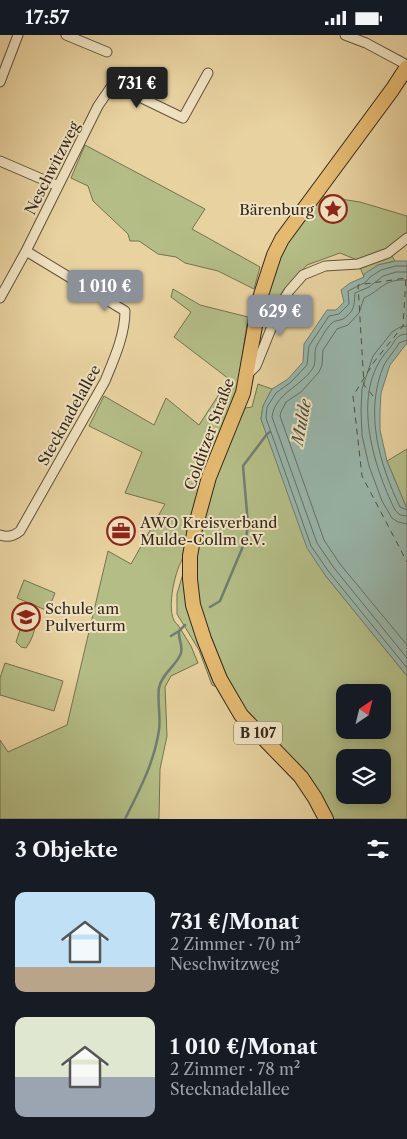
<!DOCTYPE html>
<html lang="de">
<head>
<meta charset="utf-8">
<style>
	:root { --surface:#171b24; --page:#242831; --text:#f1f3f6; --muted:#9ea1a6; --accent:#8c9099 }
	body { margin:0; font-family:"Libre Caslon Text",serif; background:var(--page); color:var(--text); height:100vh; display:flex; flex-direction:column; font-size:19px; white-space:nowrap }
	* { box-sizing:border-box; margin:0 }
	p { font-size:16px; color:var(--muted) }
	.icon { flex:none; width:28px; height:28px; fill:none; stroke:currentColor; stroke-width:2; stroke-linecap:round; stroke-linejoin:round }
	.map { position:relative; height:784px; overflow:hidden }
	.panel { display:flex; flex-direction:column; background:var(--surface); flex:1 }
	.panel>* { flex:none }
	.needle { width:32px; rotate:35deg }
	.tools { position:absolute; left:336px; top:649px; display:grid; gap:10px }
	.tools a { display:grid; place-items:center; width:55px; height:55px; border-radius:10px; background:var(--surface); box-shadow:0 2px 12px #0003; font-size:25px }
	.price { position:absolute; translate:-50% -42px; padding:0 11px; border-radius:5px; background:var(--accent); color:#fff; font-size:16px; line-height:32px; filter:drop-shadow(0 1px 2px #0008) }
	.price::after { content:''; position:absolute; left:50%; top:30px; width:15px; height:11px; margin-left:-8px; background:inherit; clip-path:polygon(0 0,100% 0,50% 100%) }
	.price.active { background:#222; color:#fff }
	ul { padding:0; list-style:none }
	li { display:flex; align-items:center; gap:15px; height:125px; padding:0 15px }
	li span { display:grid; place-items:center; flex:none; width:140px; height:100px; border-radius:10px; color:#555 }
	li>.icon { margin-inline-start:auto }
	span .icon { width:60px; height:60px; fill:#fffc; stroke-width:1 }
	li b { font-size:21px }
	h2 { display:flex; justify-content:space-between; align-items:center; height:60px; padding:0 15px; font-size:21px }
	.status { display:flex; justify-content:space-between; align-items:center; height:35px; padding:0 25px; background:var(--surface); direction:ltr }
	.status svg { height:14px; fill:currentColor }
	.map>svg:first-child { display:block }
	.green { fill:#b4bd86; stroke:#747251; fill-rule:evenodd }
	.water { fill:#98b6ab; stroke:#707d72 }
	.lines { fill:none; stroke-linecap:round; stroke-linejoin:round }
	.shore { stroke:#666f64; stroke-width:1 }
	.stream { stroke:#707d72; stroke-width:2.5 }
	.ferry { stroke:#4c4c40; stroke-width:1; stroke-dasharray:6 5; stroke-linecap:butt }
	.street-casing { stroke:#60523d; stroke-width:11 }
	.primary-casing { stroke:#33281c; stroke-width:16 }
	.street { stroke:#f0e2c1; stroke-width:9 }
	.primary { stroke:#e4b970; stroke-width:14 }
	.labels { text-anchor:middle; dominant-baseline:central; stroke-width:4; stroke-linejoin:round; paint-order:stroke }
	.shield { fill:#f0e2c1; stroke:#6c604e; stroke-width:1 }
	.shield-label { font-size:14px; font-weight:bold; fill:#33281c }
	.street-label { font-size:15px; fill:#33281c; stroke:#f0e2c1 }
	.poi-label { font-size:15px; fill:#33281c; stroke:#f0e2c1; text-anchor:start }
	.water-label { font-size:16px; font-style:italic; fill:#4c4c40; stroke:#f0e2c1 }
</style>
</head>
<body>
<div class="status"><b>17:57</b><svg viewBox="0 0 49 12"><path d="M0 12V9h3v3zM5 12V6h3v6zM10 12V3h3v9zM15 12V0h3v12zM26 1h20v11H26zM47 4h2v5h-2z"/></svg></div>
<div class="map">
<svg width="407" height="784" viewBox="0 0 407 784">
	<rect width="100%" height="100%" fill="#e8d2a0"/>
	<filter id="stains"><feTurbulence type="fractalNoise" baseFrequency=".004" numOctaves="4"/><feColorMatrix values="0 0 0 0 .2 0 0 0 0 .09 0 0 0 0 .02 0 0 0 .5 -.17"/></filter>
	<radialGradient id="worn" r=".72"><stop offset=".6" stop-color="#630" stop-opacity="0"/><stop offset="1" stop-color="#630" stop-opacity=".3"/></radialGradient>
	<path class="green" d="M85,110L205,174L192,194L260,232L254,254L218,236L185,228L176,222L158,219L139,206H130L128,199L93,166L88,151L71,143Z
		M321,161L360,167L407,181V198L388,214L395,226L378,230L364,242L357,225L340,218L307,230L282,258L264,288C268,260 272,233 287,209C297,192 310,177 321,161Z
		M173,254L200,270L248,282L238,351L213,414L202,438L182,525C175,536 164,581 178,590L191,611L198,628L171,641L165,652L167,701L160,734L159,784H0V705L8,717L67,690L108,516L131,529L165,469L125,458L142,417L89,391L104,361L154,390L166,363L199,390L229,344L174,302L191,277L171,262Z
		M258,349L272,354L263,371L261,384L285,448L325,540L407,641V784H332L228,653L198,568L195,520L211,453L245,373L252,372ZM345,658H382V695H345ZM345,722H382V760H345Z
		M407,414V474L387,426Z
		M185,532L219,653L212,650L199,615L177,579V559Z
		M24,545L55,558L48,576L17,563Z
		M27,579L35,583C37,592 32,605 26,613L21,612L16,607L25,580Z
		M5,628L63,646L54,676L0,660V643Z"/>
	<path class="water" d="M395,226H407V308L390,330L381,358L380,376V395L387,426L407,474V641L325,540L307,513L261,384L263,371L272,354L288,344L303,327L304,309L327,275H336L344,267L341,255L350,248L364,242V239L378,230Z"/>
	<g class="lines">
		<path class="shore" d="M407,231H396L381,235L370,242L366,247L348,256L349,269L339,279L329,281L309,311L307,330L291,347L276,358L267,372L266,383L311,511L329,537L407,633
			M407,237H396L383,241L369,252L355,258C354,270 355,276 343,284C339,286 335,285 332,288C326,293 321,304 317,310C313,317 317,326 313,333C301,352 275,358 272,382L317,508L334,533L407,623
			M407,245C383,244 383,254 364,263L359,278L348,290L337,294L323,315L322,330L319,337L301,357L286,367L281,377L280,381L324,505L340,529L407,610
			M407,291L400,292L392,297L373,321L362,354L361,376L362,400L369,431L382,466L392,483L398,487L407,489
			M407,299C395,299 395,308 388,315C350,357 373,430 395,475L400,480L407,481
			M407,305L399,308C395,316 388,322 384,330C364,377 379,428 400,472L407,475"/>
		<path class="stream" d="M210,572L220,566L246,504L248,489L243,431L267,399L270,397
			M171,601L179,596
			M125,784C140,754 154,728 159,695C161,681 157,666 159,653C161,639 178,629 181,618C183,609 178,604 179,596L185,590"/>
		<path class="ferry" d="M373,361L364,350L358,250L406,243L403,291L374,327L353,361L362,441L407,527"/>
		<defs>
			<path id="street" d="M66,0L107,17
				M345,0L366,8L407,30
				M0,47L18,0
				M0,126L58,151
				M0,263L26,216L98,71L111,52H119L183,83L208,38
				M247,340L256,331L281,269L289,256L303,240L325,231L358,229L388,218L407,203
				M0,500C8,503 14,501 20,496L105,346C114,324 125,300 125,276L26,216"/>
			<path id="primary" d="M326,784L315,763L301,742L241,680L220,644L204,604L193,570L190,544V521L195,493L209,442L243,358L260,263L274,220L282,204L392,55L407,32"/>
		</defs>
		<use href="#street" class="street-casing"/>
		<use href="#primary" class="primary-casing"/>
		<use href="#street" class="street"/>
		<use href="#primary" class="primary"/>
	</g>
	<defs>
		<symbol id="sight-ring" viewBox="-11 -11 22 22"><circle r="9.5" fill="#f0e2c1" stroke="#8f2418" stroke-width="1.5"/><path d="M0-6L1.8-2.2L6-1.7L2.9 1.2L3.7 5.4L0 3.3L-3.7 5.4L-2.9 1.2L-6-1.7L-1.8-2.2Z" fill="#8f2418"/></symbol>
		<symbol id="office-ring" viewBox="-11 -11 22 22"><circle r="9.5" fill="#f0e2c1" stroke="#8f2418" stroke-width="1.5"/><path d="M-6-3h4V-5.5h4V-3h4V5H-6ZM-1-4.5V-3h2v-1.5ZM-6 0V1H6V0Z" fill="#8f2418"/></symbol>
		<symbol id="school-ring" viewBox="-11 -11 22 22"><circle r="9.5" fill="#f0e2c1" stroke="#8f2418" stroke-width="1.5"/><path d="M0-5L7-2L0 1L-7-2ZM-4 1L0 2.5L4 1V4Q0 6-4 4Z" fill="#8f2418"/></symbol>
	</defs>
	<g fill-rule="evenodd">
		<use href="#sight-ring" x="317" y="158" width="32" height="32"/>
		<use href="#office-ring" x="105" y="480" width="32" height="32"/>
		<use href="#school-ring" x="10" y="566" width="32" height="32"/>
	</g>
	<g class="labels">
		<rect class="shield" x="234" y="686.5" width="48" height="23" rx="4"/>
		<g class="shield-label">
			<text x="258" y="698">B 107</text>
		</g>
		<g class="street-label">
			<text transform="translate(52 133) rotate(-63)">Neschwitzweg</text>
			<text transform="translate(69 380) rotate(-61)">Stecknadelallee</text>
			<text transform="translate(209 399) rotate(-70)">Colditzer Straße</text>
		</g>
		<g class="poi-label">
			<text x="314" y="174" text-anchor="end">Bärenburg</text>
			<text x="140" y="487">AWO Kreisverband<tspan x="140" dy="17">Mulde-Collm e.V.</tspan></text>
			<text x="45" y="573">Schule am<tspan x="45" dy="17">Pulverturm</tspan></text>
		</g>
		<g class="water-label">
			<text transform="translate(301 387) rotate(-79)">Mulde</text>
		</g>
	</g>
	<rect width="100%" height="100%" filter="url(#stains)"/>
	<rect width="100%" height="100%" fill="url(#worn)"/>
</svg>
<div class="tools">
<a><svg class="needle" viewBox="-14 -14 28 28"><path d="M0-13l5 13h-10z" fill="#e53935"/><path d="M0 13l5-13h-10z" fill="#9ea1a6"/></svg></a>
<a><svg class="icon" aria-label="layers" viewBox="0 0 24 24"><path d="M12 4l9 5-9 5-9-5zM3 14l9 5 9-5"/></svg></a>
</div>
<b class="price active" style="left:137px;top:74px">731 €</b>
<b class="price" style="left:105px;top:277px">1 010 €</b>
<b class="price" style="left:280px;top:302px">629 €</b>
</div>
<section class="panel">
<h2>3 Objekte<svg class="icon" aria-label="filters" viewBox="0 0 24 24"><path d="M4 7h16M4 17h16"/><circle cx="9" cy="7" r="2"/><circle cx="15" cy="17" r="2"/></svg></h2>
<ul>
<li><span style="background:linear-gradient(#bfe0f5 75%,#b9a48a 0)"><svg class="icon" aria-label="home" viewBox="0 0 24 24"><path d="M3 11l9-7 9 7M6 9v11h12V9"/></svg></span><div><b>731 €/Monat</b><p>2 Zimmer · 70 m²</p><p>Neschwitzweg</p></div></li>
<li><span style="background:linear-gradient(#dfe7d0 60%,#9aa5b1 0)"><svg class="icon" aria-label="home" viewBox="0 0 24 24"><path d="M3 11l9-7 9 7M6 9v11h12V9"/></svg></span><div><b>1 010 €/Monat</b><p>2 Zimmer · 78 m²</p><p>Stecknadelallee</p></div></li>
</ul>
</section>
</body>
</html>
